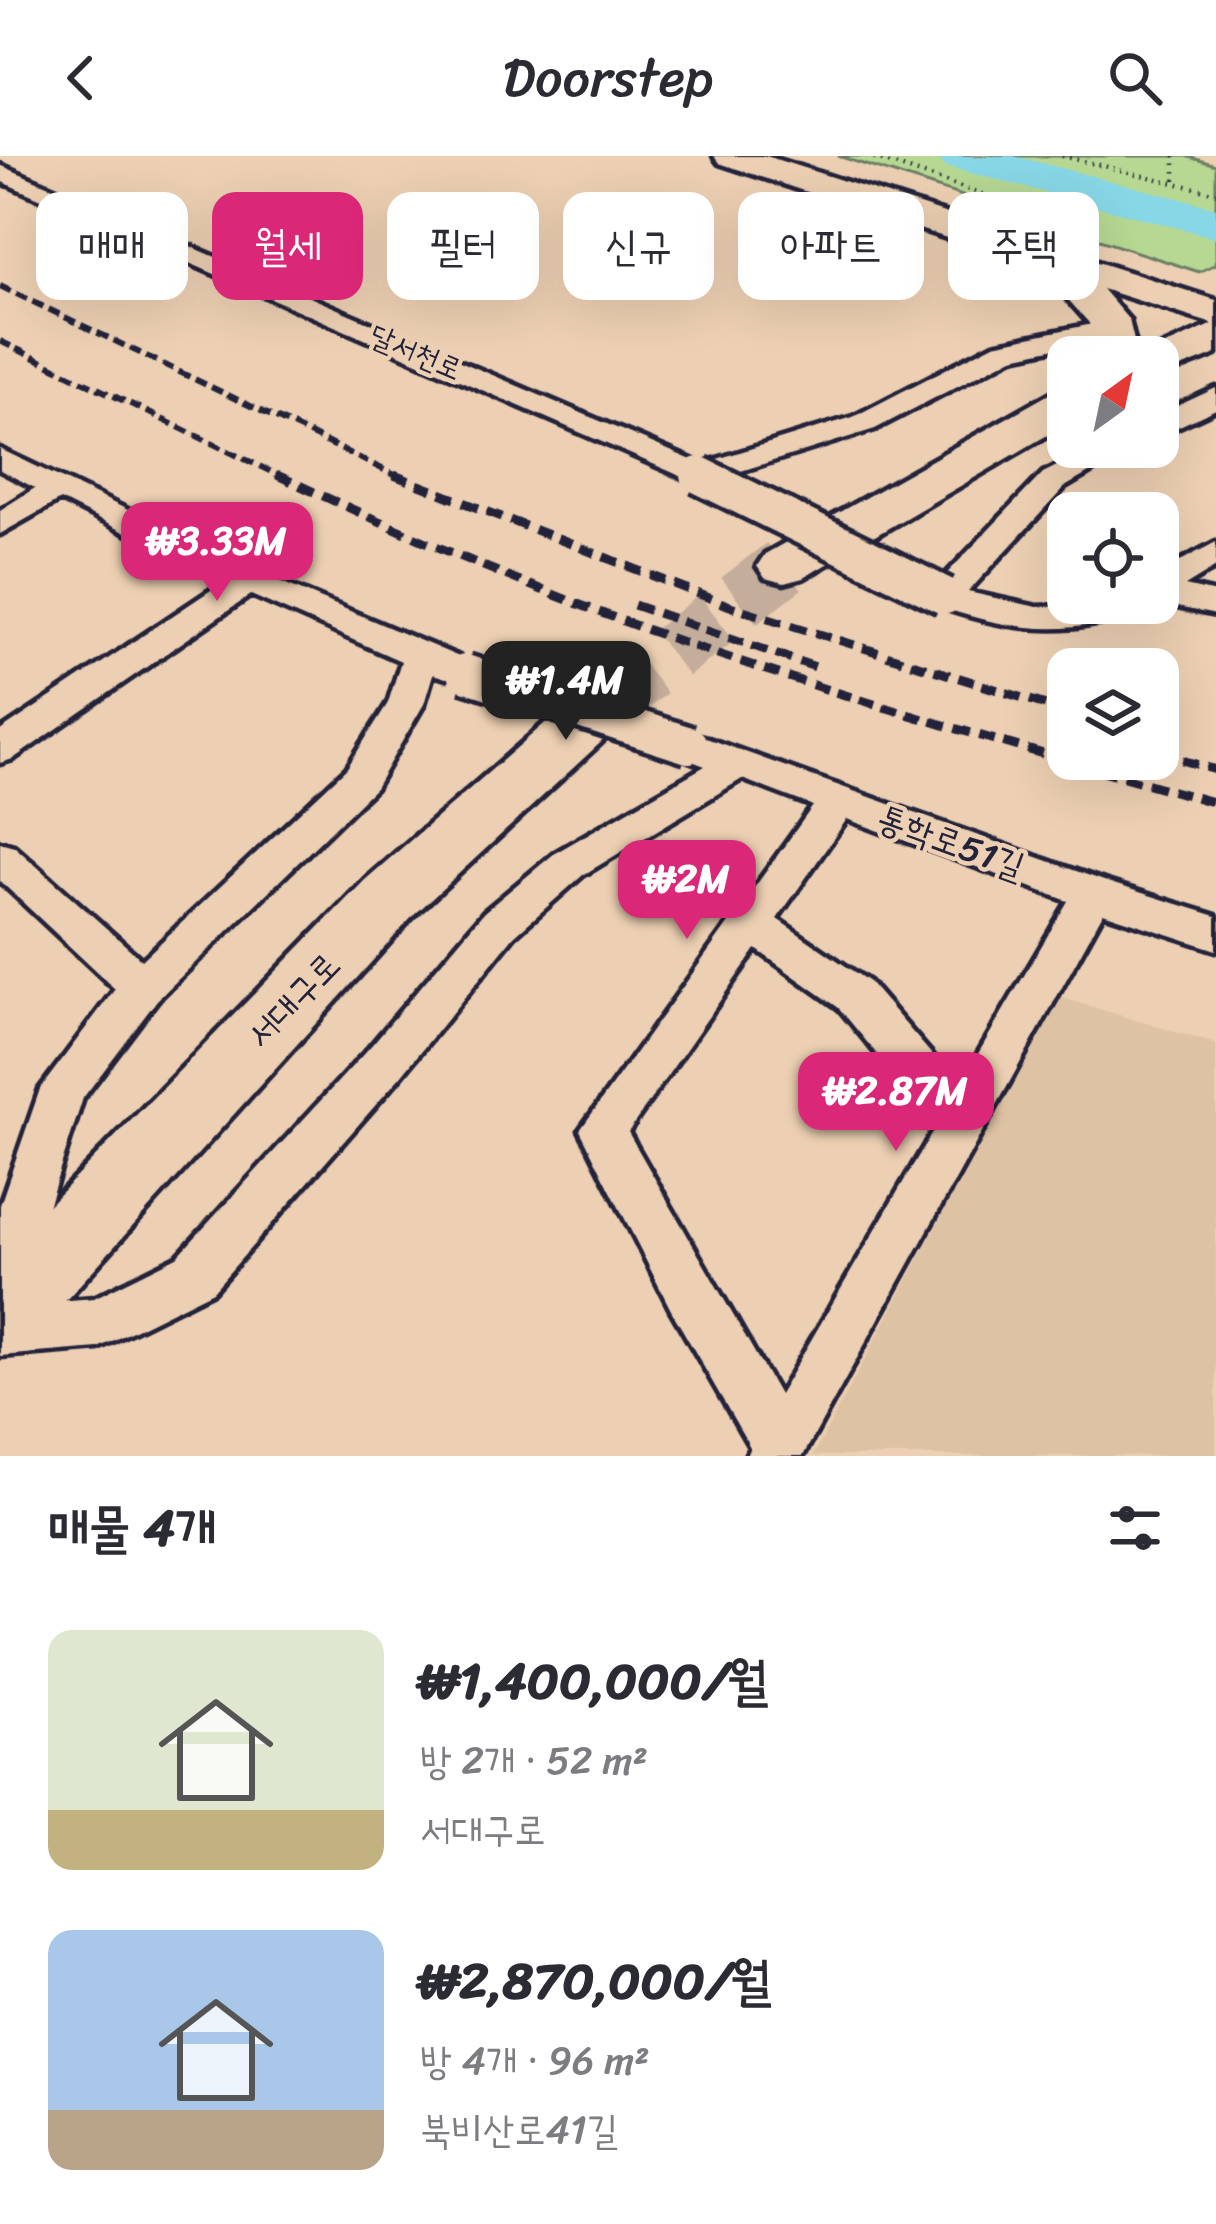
<!DOCTYPE html>
<html lang="ko">
<head>
<meta charset="utf-8">
<style>
	:root { --surface:#fff; --page:#f2f2f3; --text:#2b2b33; --muted:#7c7c81; --accent:#db2777 }
	body { margin:0; font-family:Sriracha,"Poor Story",sans-serif; background:var(--page); color:var(--text); height:100vh; display:flex; flex-direction:column; font-size:45px; white-space:nowrap }
	* { box-sizing:border-box; margin:0 }
	p { font-size:39px; color:var(--muted) }
	.icon { flex:none; width:66px; height:66px; fill:none; stroke:currentColor; stroke-width:2; stroke-linecap:round; stroke-linejoin:round }
	.map { position:relative; height:1300px; overflow:hidden }
	.panel { display:flex; flex-direction:column; background:var(--surface); flex:1 }
	.panel>* { flex:none }
	.top-card { position:absolute; left:36px; top:36px; width:1146px; height:108px; display:flex; gap:24px }
	.needle { width:78px; rotate:33deg }
	.tools { position:absolute; left:1047px; top:180px; display:grid; gap:24px }
	.tools a { display:grid; place-items:center; width:132px; height:132px; border-radius:24px; background:var(--surface); box-shadow:0 12px 48px #0002; font-size:60px }
	.price { position:absolute; translate:-50% -102px; padding:0 27px; border-radius:24px; background:var(--accent); color:#fff; font-size:39px; line-height:78px; filter:drop-shadow(0 3px 6px #0008) }
	.price::after { content:''; position:absolute; left:50%; top:72px; width:36px; height:27px; margin-left:-18px; background:inherit; clip-path:polygon(0 0,100% 0,50% 100%) }
	.price.selected { background:#222; color:#fff }
	ul { padding:0; list-style:none }
	li { display:flex; align-items:center; gap:36px; height:300px; padding:0 48px }
	li span { display:grid; place-items:center; flex:none; width:336px; height:240px; border-radius:24px; color:#555 }
	li>.icon { margin-inline-start:auto }
	span .icon { width:144px; height:144px; fill:#fffc; stroke-width:1 }
	li b { font-size:51px }
	h2 { display:flex; justify-content:space-between; align-items:center; height:144px; padding:0 48px; font-size:51px }
	.pill { padding:0 42px; border-radius:24px; background:var(--surface); box-shadow:0 12px 48px #0002; font-size:42px; line-height:108px }
	.pill.selected { background:var(--accent); color:#fff }
	header { display:flex; justify-content:space-between; align-items:center; height:156px; padding:0 48px; background:var(--surface); font-size:54px; font-weight:600 }
	.map>svg:first-child { display:block }
	.built { fill:#dec2a4 }
	.green { fill:#b6d892; stroke:#6c7d66; stroke-width:3 }
	.lines { fill:none; stroke-linecap:round; stroke-linejoin:round }
	.river { fill:#88d7e6; fill-rule:evenodd }
	.primary-tunnel { stroke:#c4ad9b; stroke-width:58; stroke-dasharray:58 28; stroke-linecap:butt }
	.street-casing { stroke:#22223b; stroke-width:9 }
	.secondary-casing { stroke:#22223b; stroke-width:9 }
	.primary-casing { stroke:#22223b; stroke-width:9 }
	.path { stroke:#22223b; stroke-width:4.5; stroke-dasharray:1.5 6; stroke-linecap:butt }
	.street { fill:#edd0b3; fill-rule:evenodd }
	.secondary { fill:#edd0b3; fill-rule:evenodd }
	.primary { fill:#edd0b3; fill-rule:evenodd }
	.rail-far1 { stroke:#22223b; stroke-width:6; stroke-dasharray:12 6; stroke-linecap:butt }
	.rail { stroke:#22223b; stroke-width:9; stroke-dasharray:16 9; stroke-linecap:butt }
	.street-bridge-far1-casing { stroke:#22223b; stroke-width:33; stroke-linecap:butt }
	.street-bridge-casing { stroke:#22223b; stroke-width:45; stroke-linecap:butt }
	.street-bridge-far1 { stroke:#edd0b3; stroke-width:27 }
	.street-bridge { stroke:#edd0b3; stroke-width:36 }
	.labels { text-anchor:middle; dominant-baseline:central; stroke-width:9; stroke-linejoin:round; paint-order:stroke }
	.far-street-label { font-size:30px; fill:#22223b; stroke:#edd0b3 }
	.street-label { font-size:36px; fill:#22223b; stroke:#edd0b3 }
</style>
</head>
<body>
<header><svg class="icon" aria-label="back" viewBox="0 0 24 24"><path d="M15 5l-7 7 7 7"/></svg>Doorstep<svg class="icon" aria-label="search" viewBox="0 0 24 24"><circle cx="10" cy="10" r="6"/><path d="M15 15l6 6"/></svg></header>
<div class="map">
<svg width="1216" height="1300" viewBox="0 0 1216 1300">
	<rect width="100%" height="100%" fill="#edd0b3"/>
	<filter id="ink" filterUnits="userSpaceOnUse"><feTurbulence type="fractalNoise" baseFrequency=".00833" numOctaves="2"/><feDisplacementMap in="SourceGraphic" scale="24" xChannelSelector="R" yChannelSelector="G"/><feConvolveMatrix kernelMatrix="1 2 1 2 8 2 1 2 1" color-interpolation-filters="sRGB"/></filter>
	<g filter="url(#ink)">
		<path class="built" d="M1059,841L1216,888V1300H813Z"/>
		<path class="green" d="M838,0H1186L1216,9V108L1199,116Z"/>
		<g class="lines">
			<path class="river" d="M937,0H1014L1216,52V82L944,10Z"/>
			<path class="primary-tunnel" d="M603,550L784,410"/>
			<defs>
				<path id="street" d="M0,9L701,308L853,261L994,188L1112,164L1126,172L1122,178L1013,201L875,273L699,328L0,25Z
					M1216,232V253L1158,280V259Z
					M1095,291H1133L1065,331L968,436L1037,451L1146,447L1141,455C1070,483 1003,474 933,448L928,440L933,432L1043,317Z
					M0,293L260,417L459,501L464,510L459,519L446,522L433,518L424,548L375,632L157,844L83,942L25,1122L18,1139L0,1146V1049L40,933L115,833L0,725V686L14,690L142,804L347,612L388,547L401,505L251,439L13,603L0,607V575L223,426L60,344L0,378V354L35,332L0,314Z
					M1216,386V411L1185,430L1216,437V459L1158,447V417Z
					M689,576L1104,725L1216,760V794L1103,757L803,1300H746L750,1291L671,1154L580,974L813,650L742,623L583,719L514,780L401,920L213,1135L98,1192L0,1200V1150L94,1142L177,1101L369,892L484,756L555,697L705,610L676,599L670,589L676,579ZM847,663L1068,745L959,930L869,826L777,763ZM756,793L839,852L936,970L779,1239L628,976Z"/>
				<path id="secondary" d="M714,0H766L1216,144V169L1102,133L1129,164L1138,201H1096L1089,167L1041,113L719,7Z"/>
				<path id="primary" d="M1216,167V198L1158,221V201H1139Z
					M1068,233V267L803,422L784,427L765,422L757,410L765,398L1051,237Z
					M603,529L624,535L633,550L624,565L413,760L29,1185L0,1197V1099L365,724L582,535Z"/>
			</defs>
			<use href="#street" class="street-casing"/>
			<use href="#secondary" class="secondary-casing"/>
			<use href="#primary" class="primary-casing"/>
			<path class="path" d="M867,0L1066,66L1079,76
				M1062,0L1216,37
				M1175,0V27"/>
			<use href="#street" class="street"/>
			<use href="#secondary" class="secondary"/>
			<use href="#primary" class="primary"/>
			<path class="rail-far1" d="M0,130L401,322
				M0,185L284,322"/>
			<path class="rail" d="M277,319C399,375 522,429 648,474C835,540 1025,593 1216,647
				M394,319L730,450L1068,556
				M634,449L821,513
				M1158,597L1216,614"/>
			<defs>
				<path id="street-bridge-far1" d="M699,319L705,322"/>
				<path id="street-bridge" d="M699,319L945,440
					M465,517L689,589"/>
			</defs>
			<use href="#street-bridge-far1" class="street-bridge-far1-casing"/>
			<use href="#street-bridge" class="street-bridge-casing"/>
			<use href="#street-bridge-far1" class="street-bridge-far1"/>
			<use href="#street-bridge" class="street-bridge"/>
		</g>
	</g>
	<g class="labels">
		<g class="far-street-label">
			<text transform="translate(416 196) rotate(23)">달서천로</text>
		</g>
		<g class="street-label">
			<text transform="translate(951 686) rotate(20)">통학로51길</text>
			<text transform="translate(293 844) rotate(-46)">서대구로</text>
		</g>
	</g>
</svg>
<div class="tools">
<a><svg class="needle" viewBox="-14 -14 28 28"><path d="M0-13l5 13h-10z" fill="#e53935"/><path d="M0 13l5-13h-10z" fill="#7c7c81"/></svg></a>
<a><svg class="icon" aria-label="locate" viewBox="0 0 24 24"><circle cx="12" cy="12" r="6"/><path d="M12 2v4M12 18v4M2 12h4M18 12h4"/></svg></a>
<a><svg class="icon" aria-label="layers" viewBox="0 0 24 24"><path d="M12 4l9 5-9 5-9-5zM3 14l9 5 9-5"/></svg></a>
</div>
<b class="price" style="left:217px;top:448px">₩3.33M</b>
<b class="price selected" style="left:566px;top:587px">₩1.4M</b>
<b class="price" style="left:687px;top:786px">₩2M</b>
<b class="price" style="left:896px;top:998px">₩2.87M</b>
<div class="top-card">
<a class="pill">매매</a>
<a class="pill selected">월세</a>
<a class="pill">필터</a>
<a class="pill">신규</a>
<a class="pill">아파트</a>
<a class="pill">주택</a>
</div>
</div>
<section class="panel">
<h2>매물 4개<svg class="icon" aria-label="filters" viewBox="0 0 24 24"><path d="M4 7h16M4 17h16"/><circle cx="9" cy="7" r="2"/><circle cx="15" cy="17" r="2"/></svg></h2>
<ul>
<li><span style="background:linear-gradient(#dfe7d0 75%,#c2b280 0)"><svg class="icon" aria-label="home" viewBox="0 0 24 24"><path d="M3 11l9-7 9 7M6 9v11h12V9"/></svg></span><div><b>₩1,400,000/월</b><p>방 2개 · 52 m²</p><p>서대구로</p></div></li>
<li><span style="background:linear-gradient(#a9c7e8 75%,#b9a48a 0)"><svg class="icon" aria-label="home" viewBox="0 0 24 24"><path d="M3 11l9-7 9 7M6 9v11h12V9"/></svg></span><div><b>₩2,870,000/월</b><p>방 4개 · 96 m²</p><p>북비산로41길</p></div></li>
</ul>
</section>
</body>
</html>
